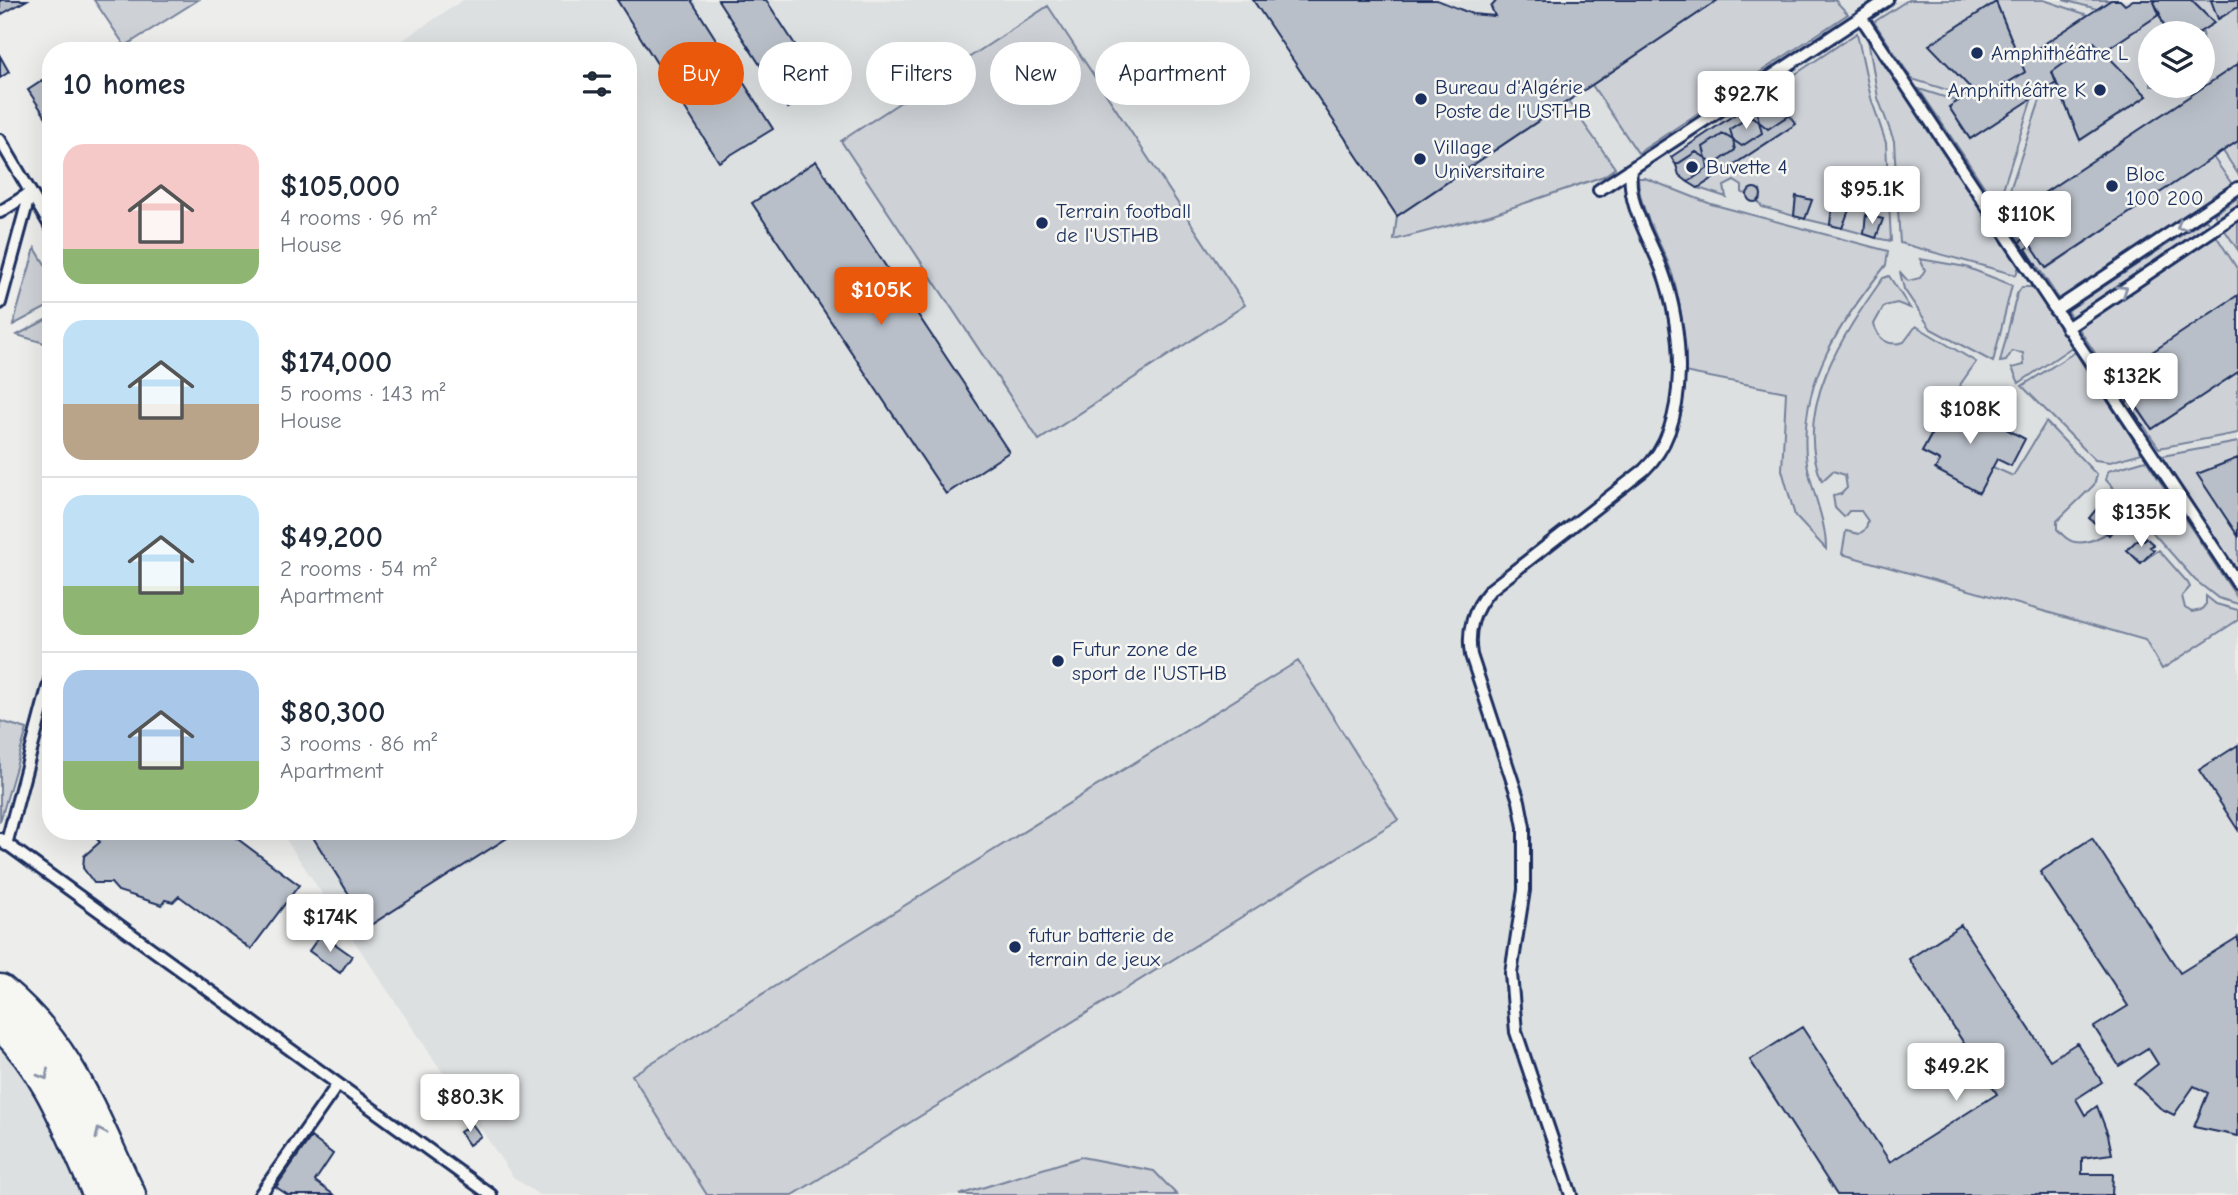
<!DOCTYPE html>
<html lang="en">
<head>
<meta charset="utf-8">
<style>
	:root { --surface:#fff; --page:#f6f6f7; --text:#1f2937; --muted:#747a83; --line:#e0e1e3; --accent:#ea580c }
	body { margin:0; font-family:"Comic Neue",sans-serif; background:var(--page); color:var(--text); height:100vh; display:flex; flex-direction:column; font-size:26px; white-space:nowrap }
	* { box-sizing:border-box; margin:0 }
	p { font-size:23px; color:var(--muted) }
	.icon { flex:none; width:38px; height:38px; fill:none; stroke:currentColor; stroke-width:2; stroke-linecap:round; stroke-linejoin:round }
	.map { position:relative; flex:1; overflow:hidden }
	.drawer { position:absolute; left:42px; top:42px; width:595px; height:798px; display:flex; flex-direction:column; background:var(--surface); border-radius:28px; box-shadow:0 7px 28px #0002 }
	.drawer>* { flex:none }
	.banner { position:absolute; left:658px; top:42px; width:665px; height:63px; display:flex; gap:14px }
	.tools { position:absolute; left:2138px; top:21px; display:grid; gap:14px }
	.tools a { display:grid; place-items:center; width:77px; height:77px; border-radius:50%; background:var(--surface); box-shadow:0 7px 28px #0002; font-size:35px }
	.price { position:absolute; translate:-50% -60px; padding:0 16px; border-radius:7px; background:#fff; color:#222; font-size:23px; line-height:46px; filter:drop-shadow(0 2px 4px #0008) }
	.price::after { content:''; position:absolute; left:50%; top:42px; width:21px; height:16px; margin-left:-10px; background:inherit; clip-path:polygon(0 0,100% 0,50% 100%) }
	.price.selected { background:var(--accent); color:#fff }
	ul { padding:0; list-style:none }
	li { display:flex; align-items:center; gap:21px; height:175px; padding:0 21px }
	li+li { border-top:2px solid var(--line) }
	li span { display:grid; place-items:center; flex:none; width:196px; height:140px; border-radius:21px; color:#555 }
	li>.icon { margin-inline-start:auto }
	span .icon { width:84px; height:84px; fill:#fffc; stroke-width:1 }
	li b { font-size:30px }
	h2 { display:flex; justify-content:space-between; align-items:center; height:84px; padding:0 21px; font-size:30px }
	.chip { padding:0 24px; border-radius:32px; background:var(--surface); box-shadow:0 7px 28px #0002; font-size:24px; line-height:63px }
	.chip.selected { background:var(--accent); color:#fff }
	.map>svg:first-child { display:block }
	.built { fill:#dde0e1; fill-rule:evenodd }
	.green { fill:#ced2d7; stroke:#74809a; stroke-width:2 }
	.building { fill:#b9bfc8; stroke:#1b2f5e; stroke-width:2 }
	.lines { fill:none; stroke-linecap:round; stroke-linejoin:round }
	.service-casing { stroke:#1b2f5e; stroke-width:16 }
	.secondary-casing { stroke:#1b2f5e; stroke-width:37 }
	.service { stroke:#f6f6f2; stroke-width:10 }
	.secondary { stroke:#f6f6f2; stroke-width:32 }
	.oneway { stroke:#8892a8 }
	.poi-dot { fill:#1b2f5e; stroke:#f6f6f2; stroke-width:2.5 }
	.labels { text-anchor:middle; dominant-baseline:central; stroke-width:5; stroke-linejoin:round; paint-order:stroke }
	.poi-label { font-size:21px; fill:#1b2f5e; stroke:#f6f6f2; text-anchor:start }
</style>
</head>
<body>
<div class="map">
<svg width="2238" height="1195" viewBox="0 0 2238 1195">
	<rect width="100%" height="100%" fill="#edeeec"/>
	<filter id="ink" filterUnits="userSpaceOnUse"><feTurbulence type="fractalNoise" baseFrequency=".0143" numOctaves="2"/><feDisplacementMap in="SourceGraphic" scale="14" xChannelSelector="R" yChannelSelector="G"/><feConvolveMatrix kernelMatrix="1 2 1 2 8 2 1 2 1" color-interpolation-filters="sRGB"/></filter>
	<g filter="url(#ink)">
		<path class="built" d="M463,0H2238V1195H539L513,1177L280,831H628V51H386ZM2151,33H2203V86H2151Z
			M0,1038L46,1096L88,1195H0Z"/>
		<path class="green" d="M94,0H198L125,46Z
			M1718,0H1835L1848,14L1638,153L1592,85Z
			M1908,0H2044L2088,15L2020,60L1996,2L1930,45L1974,91L1966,96L1912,79L1874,22Z
			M2063,0H2111L2097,9Z
			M2191,0H2211L2219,19L2238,7V64L2011,215L2026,238L2021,241L2003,211L2043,91L2056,83L2081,140L2147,96L2103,52L2160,14L2167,33H2151V86H2203V33H2198L2214,22Z
			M1048,6L1245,305L1039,440L841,141Z
			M1857,33L1871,98L1886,143L1891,241L1876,238L1882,219L1866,215L1864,234L1842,228L1848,210L1833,206L1830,225L1805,219L1812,200L1796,197L1794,216L1762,207L1758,201L1761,197L1760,190L1753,188L1747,194L1742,193V186L1734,181L1724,186L1726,197L1698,188L1795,123L1780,96L1790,90L1785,81Z
			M1868,39L2019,266L2016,275L1900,243L1894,141L1878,98Z
			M1919,89L1957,101L1949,107L1970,139L2032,98L2002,192L1994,201Z
			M1568,101L1615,168L1604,176L1490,215L1394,240L1397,216Z
			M2238,141V174L2223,151Z
			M2213,157L2234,187L2061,302L2026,249L2031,245L2047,268Z
			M1638,178H1645L1711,204L1888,251L1886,265C1841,321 1800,380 1806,455C1809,488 1826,516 1826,549L1795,516L1782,470L1786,392L1684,372C1685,335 1682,300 1669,265C1658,237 1639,209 1638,178Z
			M2238,198V207L2218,220L2214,214Z
			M2206,219L2210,225L2071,317L2067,311Z
			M2238,219V250L2224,229Z
			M2215,234L2238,270V295L2117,377L2131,399L2128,402L2077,326Z
			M35,248L51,274V305L13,325Z
			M1920,259L1966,267L2012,285L1993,362L1931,329L1904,289L1900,272L1908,281L1920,278L1925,270Z
			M1889,276L1910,308L1897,303L1884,306L1874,324C1878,340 1889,347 1904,342L1916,326L1976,362L1955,392L1943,397L1923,430L1931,435L1922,452L1940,461L1936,470L1979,492L1993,467L2013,476L2046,422L2097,475L2094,485L2057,521V529C2062,534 2067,541 2075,542C2091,545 2113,531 2123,520L2140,537L2127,550L2140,563L2159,550L2188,583L2190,587L2182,596L2185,608L2192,612L2201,610L2206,604V596L2216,604L2238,610V620L2162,669L2145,640L1842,554L1846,531L1859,534L1866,529L1868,521L1861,511H1849L1844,517L1835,508L1833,496L1841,494L1847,488L1845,475L1833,471L1822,481C1791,410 1844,333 1883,278Z
			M2022,287H2033L2072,347L2019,383L2012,368L2024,365L2023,353L2012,351L2006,361L2000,362L2017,294Z
			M51,317V345L17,335Z
			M2075,352L2142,453L2110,462L2095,460L2022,386Z
			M2238,372V433L2159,448L2132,409L2136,407L2152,429Z
			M2238,442V458L2198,474L2238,536V578L2157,457Z
			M2146,460L2238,599V604L2218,598L2195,580L2106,480L2108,471Z
			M1298,661L1398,820L793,1195H707L632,1075Z
			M0,721L27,729L0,822Z
			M1081,1157L1154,1171L1177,1195H959Z"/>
		<path class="building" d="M0,0H27L0,15Z
			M617,0H691L773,129L719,162Z
			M718,0H766L822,86L788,108Z
			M1253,0H1437L1472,14L1495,16L1491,7L1497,0H1718L1397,216Z
			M2111,0H2120L2125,5L2133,0H2157L2154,2L2160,14L2103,52L2094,42L2052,72L2056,83L1970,139L1949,107L1974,91L1981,99L2025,72L2020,60Z
			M2157,0H2191L2214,23L2198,33H2167L2154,2Z
			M2211,0H2238V7L2218,19Z
			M1996,2L2025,72L1981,99L1929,45Z
			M2094,42L2147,96L2080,140L2052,72Z
			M0,56L9,72L0,78Z
			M2238,64V141L2046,268L2011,215Z
			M2238,64V141L2046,268L2011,215Z
			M48,77L51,82V125L28,90Z
			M1785,81L1791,90L1780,96L1786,105L1777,98L1757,112L1759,122L1751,116L1730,129L1733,140L1723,134L1703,147L1706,158L1696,152L1676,165L1671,157Z
			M1777,98L1786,105L1789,115L1768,129L1759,122L1757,112Z
			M1789,115L1796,124L1698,188L1688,182L1708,168L1706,158L1715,164L1735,150L1733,140L1742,146L1762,133L1759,122L1768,129Z
			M1751,116L1759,122L1762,133L1742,146L1733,140L1730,129Z
			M1723,134L1733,140L1735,150L1715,164L1706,158L1703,147Z
			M1696,152L1706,158L1708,168L1688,182L1679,175L1676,165Z
			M816,161L1009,452L946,494L752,203Z
			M1747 195a7 7 0 1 1 14 0a7 7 0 1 1-14 0Z
			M1796,196L1812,200L1805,219L1794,216Z
			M1832,206L1849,210L1842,228L1830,225Z
			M1866,215L1883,219L1876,238L1864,234Z
			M2026,238L2031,245L2026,249L2036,265L2032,268L2016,244Z
			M2238,295V372L2152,429L2116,376Z
			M2238,295V372L2152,429L2116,376Z
			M1951,399L2025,439L2011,466L1997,459L1979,493L1935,469L1940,461L1922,452Z
			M2131,399L2136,407L2132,409L2143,425L2137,429L2121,406Z
			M2238,458V536L2197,474Z
			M2107,496L2128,513L2109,535L2089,518Z
			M2140,537L2144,540L2145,537L2154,545L2150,547L2154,550L2141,563L2127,550Z
			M2238,745V830L2199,770Z
			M88,831H227L299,885L251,949L179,896L173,902L165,900L162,905L118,891L111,883H94L83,868L84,856L100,842Z
			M309,831H518L369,926Z
			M2092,838L2180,973L2238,937V1136L2194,1127L2208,1093L2194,1086L2174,1115L2160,1108L2134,1083L2158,1064L2148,1048L2119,1066L2094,1027L2128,1006L2040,872Z
			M1961,925L2050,1060L2077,1043L2102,1082L2076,1099L2085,1115L2097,1106L2108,1135L2112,1154L2082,1158V1174H2113L2112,1195H1837L1750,1060L1802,1027L1890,1162L1997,1094L1909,959Z
			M321,934L352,956L340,973L309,951Z
			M472,1124L481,1136L469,1145L460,1132Z
			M311,1137L333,1154L315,1181L334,1195H288L276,1187Z"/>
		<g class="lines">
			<defs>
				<path id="service" d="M1861,17L2238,584
					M0,140L51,227
					M1599,190L1887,0
					M0,212L30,193L0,303
					M2055,310L2238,188
					M2067,328L2238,213
					M0,839L491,1195
					M6,845L51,676
					M260,1195L338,1084
					M1571,1195L1516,1032L1511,973L1524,890V827L1519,801L1471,655C1467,630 1473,610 1490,590L1644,470C1692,425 1683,326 1662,270C1649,236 1627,206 1631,169"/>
				<path id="secondary" d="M0,991C71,1050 90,1115 129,1195
					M0,1023C51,1069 72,1134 100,1195"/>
			</defs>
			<use href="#service" class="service-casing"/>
			<use href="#secondary" class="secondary-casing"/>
			<use href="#service" class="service"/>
			<use href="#secondary" class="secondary"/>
		</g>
		<defs><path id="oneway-chevron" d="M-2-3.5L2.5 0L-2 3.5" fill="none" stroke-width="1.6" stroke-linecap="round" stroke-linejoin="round" transform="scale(1.75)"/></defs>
		<g class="oneway">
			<use href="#oneway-chevron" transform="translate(2181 226) rotate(146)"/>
			<use href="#oneway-chevron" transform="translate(2123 290) rotate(-34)"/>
			<use href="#oneway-chevron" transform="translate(44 1075) rotate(59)"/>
			<use href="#oneway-chevron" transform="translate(100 1133) rotate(-115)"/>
		</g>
	</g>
	<g class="poi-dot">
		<circle cx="1977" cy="53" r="7"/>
		<circle cx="2100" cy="90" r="7"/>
		<circle cx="1421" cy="99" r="7"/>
		<circle cx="1420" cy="159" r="7"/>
		<circle cx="1692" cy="167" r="7"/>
		<circle cx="2112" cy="186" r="7"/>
		<circle cx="1042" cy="223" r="7"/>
		<circle cx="1058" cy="661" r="7"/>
		<circle cx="1015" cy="947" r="7"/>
	</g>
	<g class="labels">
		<g class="poi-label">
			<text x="1991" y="53">Amphithéâtre L</text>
			<text x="1435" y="87">Bureau d'Algérie<tspan x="1435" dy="24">Poste de l'USTHB</tspan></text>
			<text x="2086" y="90" text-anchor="end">Amphithéâtre K</text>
			<text x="1434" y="147">Village<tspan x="1434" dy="24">Universitaire</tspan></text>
			<text x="1706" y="167">Buvette 4</text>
			<text x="2126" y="174">Bloc<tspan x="2126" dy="24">100 200</tspan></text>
			<text x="1056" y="211">Terrain football<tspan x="1056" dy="24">de l'USTHB</tspan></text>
			<text x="1072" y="649">Futur zone de<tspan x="1072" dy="24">sport de l'USTHB</tspan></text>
			<text x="1029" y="935">futur batterie de<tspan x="1029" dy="24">terrain de jeux</tspan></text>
		</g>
	</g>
</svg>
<div class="tools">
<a><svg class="icon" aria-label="layers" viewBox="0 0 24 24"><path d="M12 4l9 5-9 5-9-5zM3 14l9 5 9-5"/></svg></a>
</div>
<b class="price" style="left:1746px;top:131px">$92.7K</b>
<b class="price" style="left:1872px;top:226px">$95.1K</b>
<b class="price" style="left:2026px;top:251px">$110K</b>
<b class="price selected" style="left:881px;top:327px">$105K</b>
<b class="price" style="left:2132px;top:413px">$132K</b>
<b class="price" style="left:1970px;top:446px">$108K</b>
<b class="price" style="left:2141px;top:549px">$135K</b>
<b class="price" style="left:330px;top:954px">$174K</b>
<b class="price" style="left:1956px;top:1103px">$49.2K</b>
<b class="price" style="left:470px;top:1134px">$80.3K</b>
<div class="banner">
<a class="chip selected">Buy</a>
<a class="chip">Rent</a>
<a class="chip">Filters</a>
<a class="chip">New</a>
<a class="chip">Apartment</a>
</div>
<section class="drawer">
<h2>10 homes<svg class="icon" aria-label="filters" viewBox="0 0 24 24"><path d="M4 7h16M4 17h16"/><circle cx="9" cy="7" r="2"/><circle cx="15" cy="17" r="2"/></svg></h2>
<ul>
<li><span style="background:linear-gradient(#f6c9c9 75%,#8fb573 0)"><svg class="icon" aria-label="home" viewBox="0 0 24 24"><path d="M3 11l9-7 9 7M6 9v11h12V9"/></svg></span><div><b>$105,000</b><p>4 rooms · 96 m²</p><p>House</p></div></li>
<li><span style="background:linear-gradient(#bfe0f5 60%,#b9a48a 0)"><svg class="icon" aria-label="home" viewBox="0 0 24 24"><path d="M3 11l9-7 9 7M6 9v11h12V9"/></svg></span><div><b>$174,000</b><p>5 rooms · 143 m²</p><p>House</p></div></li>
<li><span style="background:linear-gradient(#bfe0f5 65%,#8fb573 0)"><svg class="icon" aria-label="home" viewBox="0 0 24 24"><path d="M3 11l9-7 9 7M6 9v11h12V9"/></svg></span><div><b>$49,200</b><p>2 rooms · 54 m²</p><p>Apartment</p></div></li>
<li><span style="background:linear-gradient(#a9c7e8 65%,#8fb573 0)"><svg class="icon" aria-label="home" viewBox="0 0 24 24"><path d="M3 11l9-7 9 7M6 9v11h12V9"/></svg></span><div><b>$80,300</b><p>3 rooms · 86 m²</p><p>Apartment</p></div></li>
</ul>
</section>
</div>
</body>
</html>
